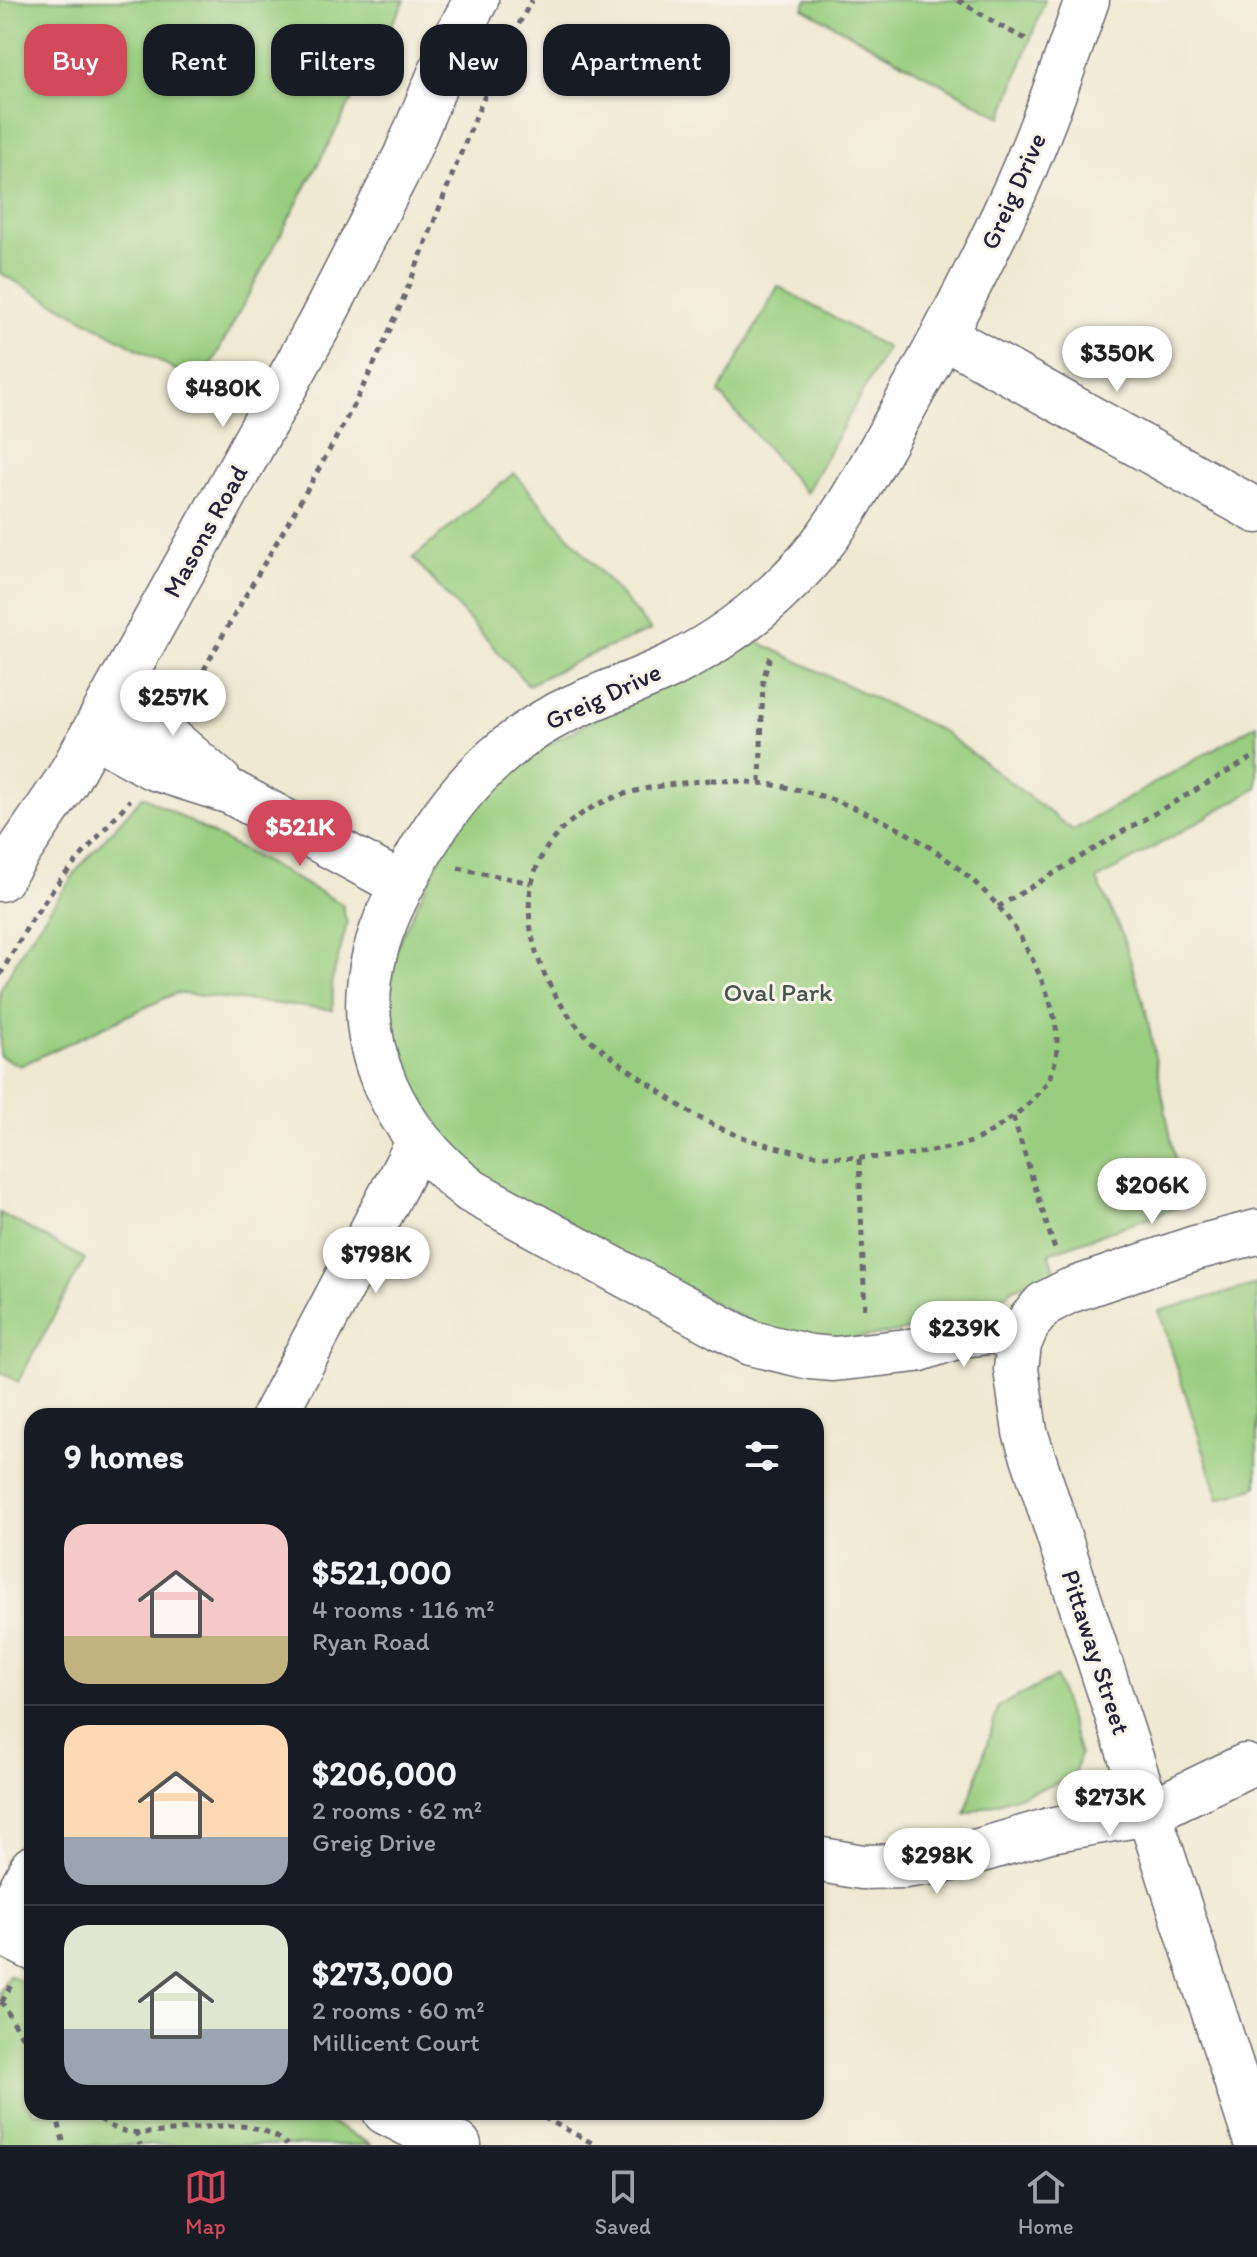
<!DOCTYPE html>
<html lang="en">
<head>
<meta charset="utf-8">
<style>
	:root { --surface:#171b24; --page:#242831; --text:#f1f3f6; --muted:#9ea1a6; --line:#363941; --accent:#d1495b }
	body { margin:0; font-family:Itim,sans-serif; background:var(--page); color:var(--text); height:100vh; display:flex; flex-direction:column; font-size:30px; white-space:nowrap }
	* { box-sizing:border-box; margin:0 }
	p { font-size:26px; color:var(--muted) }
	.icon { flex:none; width:44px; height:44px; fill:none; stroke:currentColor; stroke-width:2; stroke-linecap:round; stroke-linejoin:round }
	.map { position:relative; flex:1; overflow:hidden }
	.drawer { position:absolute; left:24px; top:1408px; width:800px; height:712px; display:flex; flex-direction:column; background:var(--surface); border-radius:24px; box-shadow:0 2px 6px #0004 }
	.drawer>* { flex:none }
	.guide { position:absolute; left:24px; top:24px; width:800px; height:72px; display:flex; gap:16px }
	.price { position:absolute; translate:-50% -68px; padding:0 18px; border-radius:28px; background:#fff; color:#222; font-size:26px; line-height:52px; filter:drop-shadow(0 2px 4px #0008) }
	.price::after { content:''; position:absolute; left:50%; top:48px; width:24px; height:18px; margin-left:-12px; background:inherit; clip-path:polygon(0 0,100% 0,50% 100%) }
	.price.active { background:var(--accent); color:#fff }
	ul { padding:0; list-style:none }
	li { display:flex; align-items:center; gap:24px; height:200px; padding:0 40px }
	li+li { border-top:2px solid var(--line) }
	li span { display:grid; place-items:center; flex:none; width:224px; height:160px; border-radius:24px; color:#555 }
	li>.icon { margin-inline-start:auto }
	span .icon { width:96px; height:96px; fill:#fffc; stroke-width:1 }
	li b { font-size:34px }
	h2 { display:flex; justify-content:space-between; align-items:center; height:96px; padding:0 40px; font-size:34px }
	.tag { padding:0 28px; border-radius:24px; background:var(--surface); box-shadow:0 2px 6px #0004; font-size:28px; line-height:72px }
	.tag.active { background:var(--accent); color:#fff }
	.dock { display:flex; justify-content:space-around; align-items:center; height:112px; border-top:2px solid var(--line); background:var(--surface); font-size:22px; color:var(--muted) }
	.dock a { display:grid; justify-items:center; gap:4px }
	.dock .active { color:var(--accent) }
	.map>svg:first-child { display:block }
	.green { fill:#99ce7f; stroke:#5e785d; stroke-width:2 }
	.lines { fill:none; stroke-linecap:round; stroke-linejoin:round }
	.minor-casing { stroke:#6a6870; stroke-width:47 }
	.path { stroke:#6a6870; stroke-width:5; stroke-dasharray:6 6; stroke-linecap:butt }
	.minor { stroke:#fff; stroke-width:44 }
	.labels { text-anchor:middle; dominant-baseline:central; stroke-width:6; stroke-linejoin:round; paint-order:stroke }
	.street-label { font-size:26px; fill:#22223b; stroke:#f7f3e8 }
	.park-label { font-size:26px; fill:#46564f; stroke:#f7f3e8 }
</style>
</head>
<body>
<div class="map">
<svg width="1257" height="2145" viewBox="0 0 1257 2145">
	<rect width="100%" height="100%" fill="#f7f3e8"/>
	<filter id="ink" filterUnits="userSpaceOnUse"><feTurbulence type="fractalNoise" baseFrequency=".0125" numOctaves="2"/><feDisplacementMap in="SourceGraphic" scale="16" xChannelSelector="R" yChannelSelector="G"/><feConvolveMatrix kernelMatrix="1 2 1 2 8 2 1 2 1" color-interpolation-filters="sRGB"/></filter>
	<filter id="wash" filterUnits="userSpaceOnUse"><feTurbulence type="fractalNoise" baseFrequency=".006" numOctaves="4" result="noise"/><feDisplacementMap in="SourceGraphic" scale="32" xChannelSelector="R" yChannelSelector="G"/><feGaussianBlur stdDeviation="1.8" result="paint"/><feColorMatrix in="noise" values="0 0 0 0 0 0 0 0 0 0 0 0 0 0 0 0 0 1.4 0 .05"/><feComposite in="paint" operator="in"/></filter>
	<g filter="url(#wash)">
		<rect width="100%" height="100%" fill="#efe9d1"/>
		<path class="green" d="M0,0H405L201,384L0,273Z
			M807,0H1045L1002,117L803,8Z
			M778,286L887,348L806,493L719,393Z
			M514,473L651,630L583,658L528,685L413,558Z
			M748,637L944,732L1073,830L1257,724V788L1097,880L1122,934L1146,1011L1184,1205L1049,1253L1056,1272L1014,1288L972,1320L841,1341L767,1331L481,1180L413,1109L387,1031L393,954L454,828L513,763Z
			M143,796L342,904L347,924L332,981L333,1010L176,993L20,1066L0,1056V990L27,942L81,865Z
			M0,1213L85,1259L18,1382L0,1372Z
			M1257,1284V1487L1219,1499L1159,1311Z
			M1056,1677L1080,1754L1073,1778L965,1814L999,1706Z
			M9,1975L32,1986V2112H310L372,2145H0V1991Z"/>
	</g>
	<g filter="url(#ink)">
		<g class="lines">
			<defs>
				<path id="minor" d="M944,336L1257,511
					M110,703L169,738L220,782
					M93,734L152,767L231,792L402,885
					M0,879L66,782L319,325L405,157L451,47L476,0
					M1019,1344L997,1331L962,1335L917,1350L834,1359L810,1357L751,1343L720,1327L471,1191C397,1133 350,1049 375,953C383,921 398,892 414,863C442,811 478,767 527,733C571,702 623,689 671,666C723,640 770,604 808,561C844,519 870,468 897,420C935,352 972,283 1005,212C1038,143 1062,71 1087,0
					M274,1416L418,1143
					M816,1859L862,1867L905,1866L947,1860L1050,1830L1148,1813L1245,1766
					M0,1928L32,1868
					M0,1932L32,1948
					M385,2112L436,2138L459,2145
					M1257,2145L1025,1432L1016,1369L1019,1344L1028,1323L1044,1304L1069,1291L1195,1248L1257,1232"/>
			</defs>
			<use href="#minor" class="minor-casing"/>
			<path class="path" d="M958,0L1002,27L1030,41
				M187,702C246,587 319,479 375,362C432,243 467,115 532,0
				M711,780C742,781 773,783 803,791C874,809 950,851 998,906C1018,929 1033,958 1044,986C1058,1019 1065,1058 1043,1088C1027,1109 992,1134 968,1143C953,1148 935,1150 919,1153C844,1166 757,1152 691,1113C673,1102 656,1088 638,1076C615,1059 591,1044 573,1021C516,948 505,850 599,804C634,787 674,784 711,780Z
				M760,782L763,680L771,653
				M458,868L531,883
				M998,907L1122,832L1257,755
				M0,975L29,924L55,886L130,800
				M1013,1117L1056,1253
				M859,1159L865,1314
				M1067,1783L1094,1775
				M1,2001L32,2053
				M2,2002L13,1981
				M56,2112L64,2145
				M90,2112C99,2118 112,2129 123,2131C174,2141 245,2105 287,2145
				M533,2112L596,2145
				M136,2131L140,2145"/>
			<use href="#minor" class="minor"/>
		</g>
	</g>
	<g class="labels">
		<g class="street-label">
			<text transform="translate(1013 191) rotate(-66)">Greig Drive</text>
			<text transform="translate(205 531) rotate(-61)">Masons Road</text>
			<text transform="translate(603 696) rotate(-25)">Greig Drive</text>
			<text transform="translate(1096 1652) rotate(72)">Pittaway Street</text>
		</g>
		<g class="park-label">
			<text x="778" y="992">Oval Park</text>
		</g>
	</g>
</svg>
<b class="price" style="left:1117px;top:394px">$350K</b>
<b class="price" style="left:223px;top:429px">$480K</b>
<b class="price" style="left:173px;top:738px">$257K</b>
<b class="price active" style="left:300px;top:868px">$521K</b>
<b class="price" style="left:1152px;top:1226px">$206K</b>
<b class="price" style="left:376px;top:1295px">$798K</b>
<b class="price" style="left:964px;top:1369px">$239K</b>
<b class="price" style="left:1110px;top:1838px">$273K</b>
<b class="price" style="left:937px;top:1896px">$298K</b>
<div class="guide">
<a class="tag active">Buy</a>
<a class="tag">Rent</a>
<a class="tag">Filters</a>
<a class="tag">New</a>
<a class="tag">Apartment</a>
</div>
<section class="drawer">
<h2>9 homes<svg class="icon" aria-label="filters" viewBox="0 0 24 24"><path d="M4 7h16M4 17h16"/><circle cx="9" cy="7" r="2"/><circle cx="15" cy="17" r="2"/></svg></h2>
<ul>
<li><span style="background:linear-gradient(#f6c9c9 70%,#c2b280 0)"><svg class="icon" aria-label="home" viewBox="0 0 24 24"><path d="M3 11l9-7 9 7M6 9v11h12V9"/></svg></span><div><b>$521,000</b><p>4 rooms · 116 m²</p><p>Ryan Road</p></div></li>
<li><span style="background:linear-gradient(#ffd9b3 70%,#9aa5b1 0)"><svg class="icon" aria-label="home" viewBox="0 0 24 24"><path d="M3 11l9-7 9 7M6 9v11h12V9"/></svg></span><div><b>$206,000</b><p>2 rooms · 62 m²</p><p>Greig Drive</p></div></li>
<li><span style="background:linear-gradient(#dfe7d0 65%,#9aa5b1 0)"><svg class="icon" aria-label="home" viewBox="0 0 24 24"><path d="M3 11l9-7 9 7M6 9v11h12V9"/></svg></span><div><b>$273,000</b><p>2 rooms · 60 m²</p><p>Millicent Court</p></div></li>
</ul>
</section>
</div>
<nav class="dock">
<a class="active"><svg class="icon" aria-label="map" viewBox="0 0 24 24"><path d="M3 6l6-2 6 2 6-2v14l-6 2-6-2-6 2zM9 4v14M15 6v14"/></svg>Map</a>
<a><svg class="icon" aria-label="saved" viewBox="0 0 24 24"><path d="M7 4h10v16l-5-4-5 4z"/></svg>Saved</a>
<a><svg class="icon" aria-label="home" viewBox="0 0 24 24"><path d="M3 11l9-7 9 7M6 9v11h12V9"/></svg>Home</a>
</nav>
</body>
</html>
